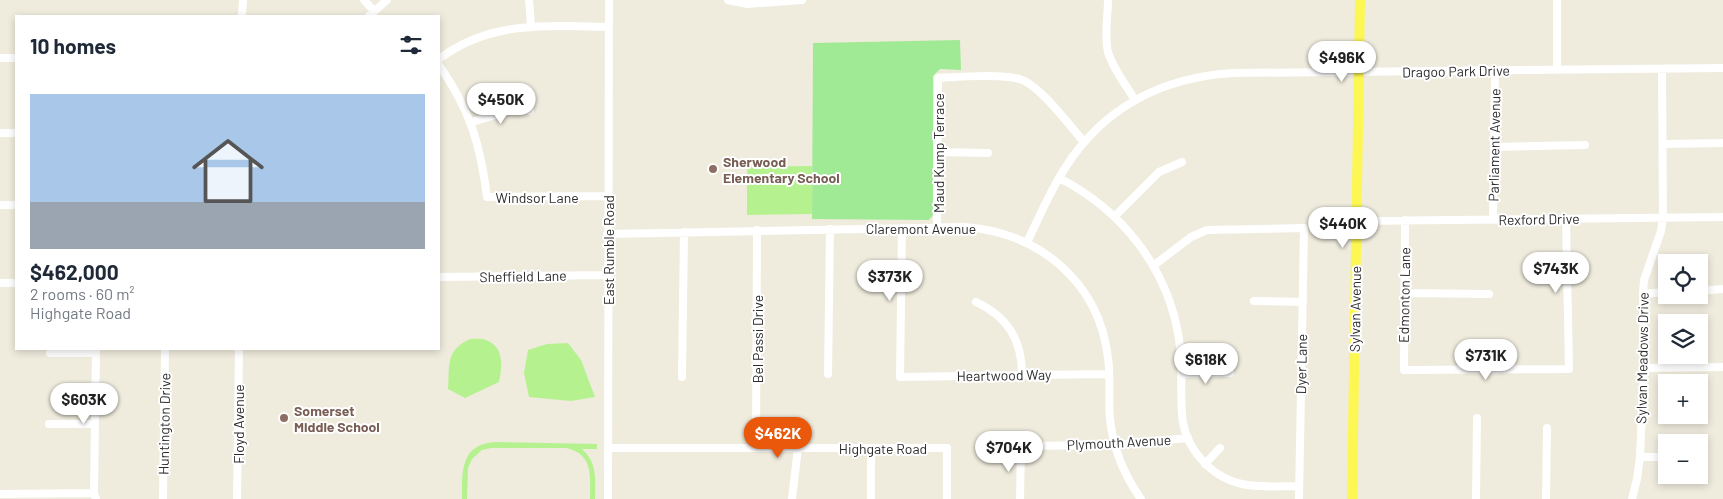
<!DOCTYPE html>
<html lang="en">
<head>
<meta charset="utf-8">
<style>
	:root { --surface:#fff; --page:#f2f2f3; --text:#1f2937; --muted:#747a83; --accent:#ea580c }
	body { margin:0; font-family:Barlow,sans-serif; background:var(--page); color:var(--text); height:100vh; display:flex; flex-direction:column; font-size:19px; white-space:nowrap }
	* { box-sizing:border-box; margin:0 }
	p { font-size:16px; color:var(--muted) }
	.icon { flex:none; width:28px; height:28px; fill:none; stroke:currentColor; stroke-width:2; stroke-linecap:round; stroke-linejoin:round }
	.map { position:relative; flex:1; overflow:hidden }
	.drawer { position:absolute; left:15px; top:15px; width:425px; height:335px; display:flex; flex-direction:column; background:var(--surface); border-radius:0px; box-shadow:0 2px 8px #0003 }
	.drawer>* { flex:none }
	.tools { position:absolute; left:1658px; top:254px; display:grid; gap:10px }
	.tools a { display:grid; place-items:center; width:50px; height:50px; border-radius:0px; background:var(--surface); box-shadow:0 2px 8px #0003; font-size:25px }
	.price { position:absolute; translate:-50% -42px; padding:0 11px; border-radius:18px; background:#fff; color:#222; font-size:16px; line-height:32px; filter:drop-shadow(0 1px 2px #0008) }
	.price::after { content:''; position:absolute; left:50%; top:30px; width:15px; height:11px; margin-left:-8px; background:inherit; clip-path:polygon(0 0,100% 0,50% 100%) }
	.price.active { background:var(--accent); color:#fff }
	ul { padding:0; list-style:none }
	li { display:grid; align-content:center; gap:10px; height:265px; padding:0 15px }
	li span { display:grid; place-items:center; height:155px; border-radius:0px; color:#555 }
	li>.icon { margin-inline-start:auto }
	span .icon { width:90px; height:90px; fill:#fffc; stroke-width:1 }
	li b { font-size:21px }
	h2 { display:flex; justify-content:space-between; align-items:center; height:60px; padding:0 15px; font-size:21px }
	.map>svg:first-child { display:block }
	.green { fill:#a1ea95 }
	.pitch { fill:#b5f28f }
	.lines { fill:none; stroke-linecap:round; stroke-linejoin:round }
	.minor { stroke:#fff; stroke-width:8 }
	.major { stroke:#fdf753; stroke-width:10 }
	.education-dot { fill:#8d6e63; stroke:#fff; stroke-width:2 }
	.labels { text-anchor:middle; dominant-baseline:central; stroke-width:4; stroke-linejoin:round; paint-order:stroke }
	.street-label { font-size:14px; fill:#2c2c2c; stroke:#fff }
	.education-label { font-size:14px; font-weight:bold; fill:#785e54; stroke:#fff; text-anchor:start }
</style>
</head>
<body>
<div class="map">
<svg width="1723" height="499" viewBox="0 0 1723 499">
	<rect width="100%" height="100%" fill="#efebdd"/>
	<path class="green" d="M960,40L961,70L940,69L933,76V215L929,220L812,219L813,43Z"/>
	<path class="pitch" d="M812,166V214L747,215V167Z
		M470,339C474,339 482,338 486,340C505,347 502,367 499,382L465,398L448,389C450,364 445,351 470,339Z
		M568,343L581,360L595,397L571,401L529,397L524,373L528,350L547,344Z
		M496,442L597,444V449H582C598,463 595,480 595,499H590C590,477 594,454 566,448H491L482,450L472,459L468,468L467,499H462C462,472 460,444 496,442Z"/>
	<g class="lines">
		<path class="minor" d="M364,0L374,11
			M529,0L531,26
			M728,0L747,4L802,0
			M1108,0C1108,16 1104,36 1108,52C1113,69 1126,85 1135,100
			M1557,0V70
			M242,16L243,0
			M369,16L387,0
			M0,58H16
			M439,59C491,20 547,26 609,27
			M439,65C470,110 480,143 487,197L608,196
			M472,122L519,108L530,111
			M0,133H16
			M1663,144L1723,143
			M1494,147L1585,145
			M938,152L988,153
			M1059,178C1122,210 1168,268 1179,339C1183,364 1180,389 1182,414C1184,447 1210,477 1242,484C1261,488 1280,486 1299,486
			M0,205H16
			M1115,216L1159,172L1182,162
			M1405,220L1404,370L1569,369L1566,219
			M1493,220L1495,71
			M1356,221L1723,217
			M937,227L938,78C957,77 1007,73 1022,80C1041,87 1070,126 1084,142
			M902,228L900,377L1109,374
			M607,234L964,227C1038,232 1099,281 1108,358C1111,378 1108,398 1110,419C1113,448 1124,475 1141,499
			M1027,242C1039,218 1050,191 1065,168C1104,107 1163,77 1234,73L1723,68
			M1153,266L1191,237L1207,230L1304,228L1299,499
			M439,277L607,275
			M0,283H16
			M1699,291L1723,289
			M1405,293L1489,294
			M1643,294L1666,292
			M1254,301L1303,302
			M976,302C1008,317 1022,340 1022,375
			M50,353H96
			M1644,368L1723,367
			M828,374L830,229
			M1182,374L1230,373
			M682,377L684,232
			M49,424H95
			M609,448H947V499
			M756,448L757,230
			M871,449V499
			M1640,457H1666
			M1699,457H1703
			M1205,464L1220,448
			M0,494L94,493
			M96,499L94,493L96,349
			M163,499L165,349
			M237,499L239,349
			M608,499L609,0
			M792,499L798,448
			M1020,499L1021,446L1115,445L1188,438
			M1476,499L1477,418
			M1546,499L1547,428
			M1632,499L1637,479L1640,457L1644,368L1643,294L1644,280L1661,231L1663,217L1662,69"/>
		<path class="major" d="M1352,499L1360,0"/>
	</g>
	<g class="education-dot">
		<circle cx="713" cy="169" r="5"/>
		<circle cx="284" cy="418" r="5"/>
	</g>
	<g class="labels">
		<g class="street-label">
			<text transform="translate(1456 71) rotate(-1)">Dragoo Park Drive</text>
			<text transform="translate(1494 145) rotate(-89)">Parliament Avenue</text>
			<text transform="translate(938 153) rotate(-90)">Maud Kump Terrace</text>
			<text x="537" y="197">Windsor Lane</text>
			<text transform="translate(1539 219) rotate(-1)">Rexford Drive</text>
			<text x="921" y="228">Claremont Avenue</text>
			<text transform="translate(608 250) rotate(-90)">East Rumble Road</text>
			<text transform="translate(523 276) rotate(-1)">Sheffield Lane</text>
			<text transform="translate(1404 295) rotate(-89)">Edmonton Lane</text>
			<text transform="translate(1355 309) rotate(-89)">Sylvan Avenue</text>
			<text transform="translate(757 339) rotate(-90)">Bel Passi Drive</text>
			<text transform="translate(1642 358) rotate(-89)">Sylvan Meadows Drive</text>
			<text transform="translate(1301 364) rotate(-89)">Dyer Lane</text>
			<text transform="translate(1004 375) rotate(-1)">Heartwood Way</text>
			<text transform="translate(164 424) rotate(-89)">Huntington Drive</text>
			<text transform="translate(238 424) rotate(-90)">Floyd Avenue</text>
			<text transform="translate(1119 442) rotate(-3)">Plymouth Avenue</text>
			<text x="883" y="448">Highgate Road</text>
		</g>
		<g class="education-label">
			<text x="723" y="161">Sherwood<tspan x="723" dy="16">Elementary School</tspan></text>
			<text x="294" y="410">Somerset<tspan x="294" dy="16">Middle School</tspan></text>
		</g>
	</g>
</svg>
<div class="tools">
<a><svg class="icon" aria-label="locate" viewBox="0 0 24 24"><circle cx="12" cy="12" r="6"/><path d="M12 2v4M12 18v4M2 12h4M18 12h4"/></svg></a>
<a><svg class="icon" aria-label="layers" viewBox="0 0 24 24"><path d="M12 4l9 5-9 5-9-5zM3 14l9 5 9-5"/></svg></a>
<a>+</a>
<a>−</a>
</div>
<b class="price" style="left:1342px;top:83px">$496K</b>
<b class="price" style="left:501px;top:125px">$450K</b>
<b class="price" style="left:1343px;top:249px">$440K</b>
<b class="price" style="left:1556px;top:294px">$743K</b>
<b class="price" style="left:890px;top:302px">$373K</b>
<b class="price" style="left:1486px;top:381px">$731K</b>
<b class="price" style="left:1206px;top:385px">$618K</b>
<b class="price" style="left:84px;top:425px">$603K</b>
<b class="price active" style="left:778px;top:459px">$462K</b>
<b class="price" style="left:1009px;top:473px">$704K</b>
<section class="drawer">
<h2>10 homes<svg class="icon" aria-label="filters" viewBox="0 0 24 24"><path d="M4 7h16M4 17h16"/><circle cx="9" cy="7" r="2"/><circle cx="15" cy="17" r="2"/></svg></h2>
<ul>
<li><span style="background:linear-gradient(#a9c7e8 70%,#9aa5b1 0)"><svg class="icon" aria-label="home" viewBox="0 0 24 24"><path d="M3 11l9-7 9 7M6 9v11h12V9"/></svg></span><div><b>$462,000</b><p>2 rooms · 60 m²</p><p>Highgate Road</p></div></li>
</ul>
</section>
</div>
</body>
</html>
